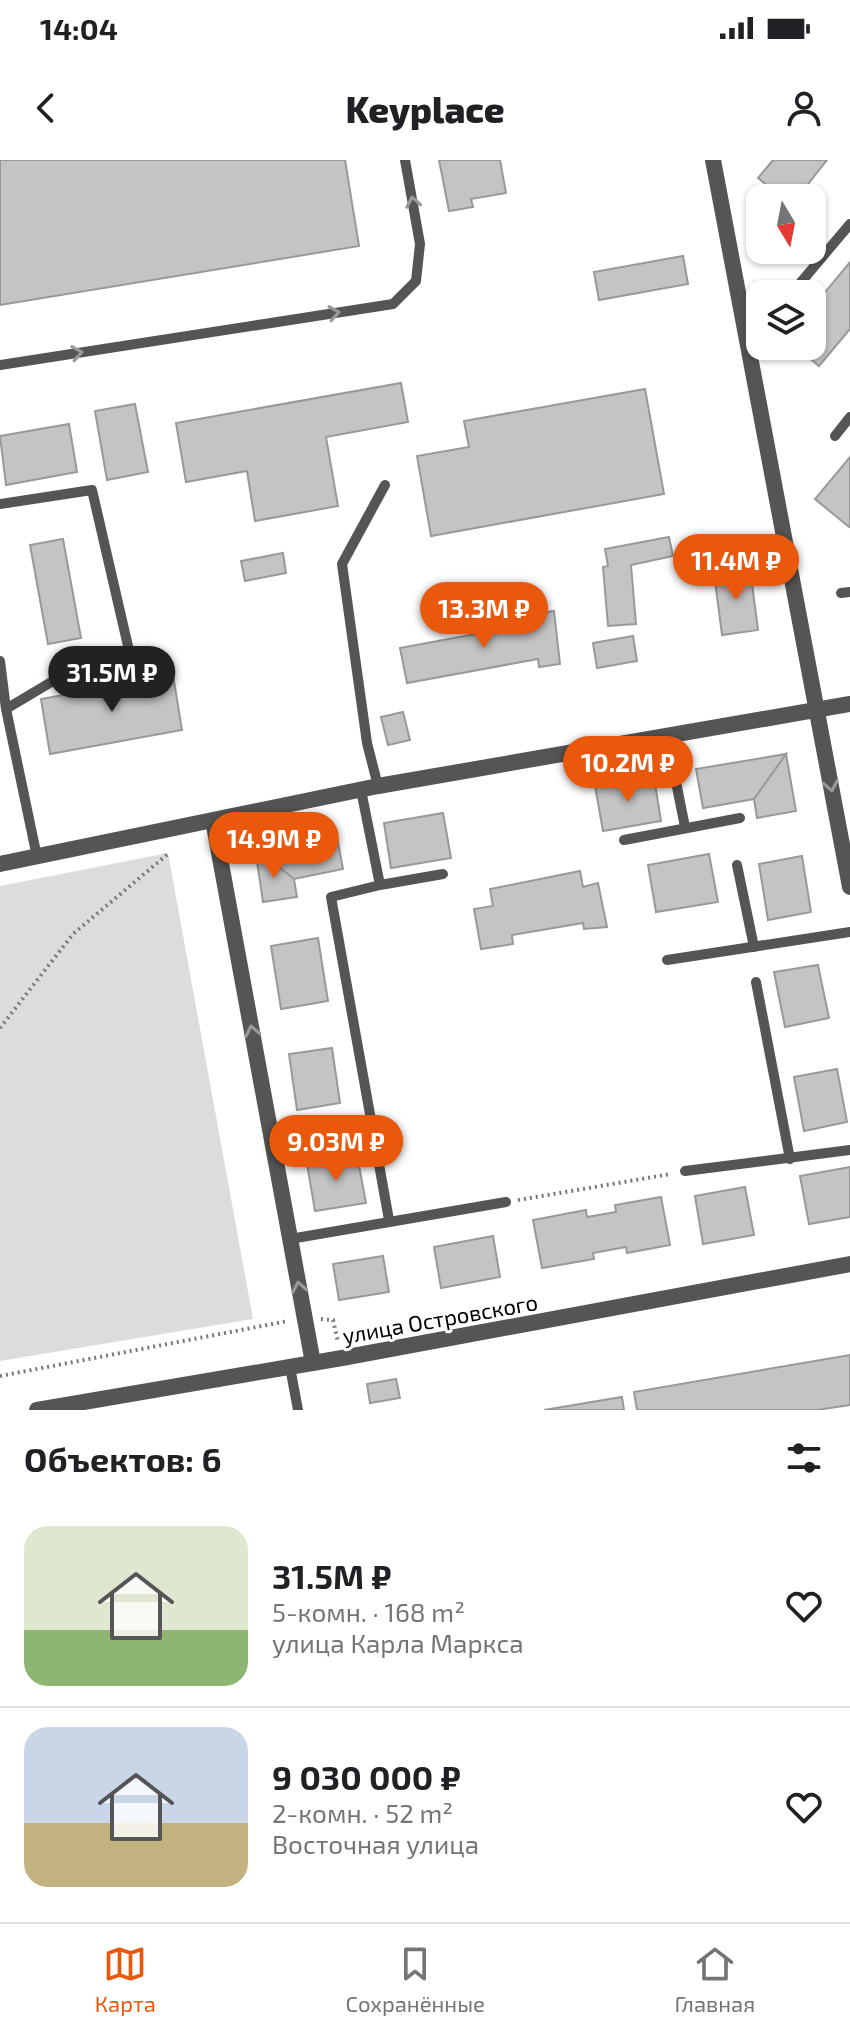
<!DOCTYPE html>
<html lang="ru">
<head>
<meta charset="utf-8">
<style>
	:root { --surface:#fff; --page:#f6f6f6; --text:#202124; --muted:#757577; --line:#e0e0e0; --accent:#ea580c }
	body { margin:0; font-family:"Exo 2",sans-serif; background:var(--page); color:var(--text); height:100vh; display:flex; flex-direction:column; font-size:30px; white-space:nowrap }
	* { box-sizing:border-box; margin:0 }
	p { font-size:26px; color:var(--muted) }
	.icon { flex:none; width:44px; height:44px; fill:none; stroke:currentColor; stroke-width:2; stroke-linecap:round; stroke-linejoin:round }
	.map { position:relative; height:1250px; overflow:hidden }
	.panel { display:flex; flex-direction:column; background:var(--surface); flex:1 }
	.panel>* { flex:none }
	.needle { width:52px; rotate:170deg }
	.fabs { position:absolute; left:746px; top:24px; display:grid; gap:16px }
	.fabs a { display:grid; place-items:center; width:80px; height:80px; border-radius:16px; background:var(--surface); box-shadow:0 2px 6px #0004; font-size:40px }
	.price { position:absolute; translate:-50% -68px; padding:0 18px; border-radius:28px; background:var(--accent); color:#fff; font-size:26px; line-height:52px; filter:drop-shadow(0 2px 4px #0008) }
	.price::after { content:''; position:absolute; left:50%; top:48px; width:24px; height:18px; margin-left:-12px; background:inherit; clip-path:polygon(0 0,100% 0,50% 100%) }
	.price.current { background:#222; color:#fff }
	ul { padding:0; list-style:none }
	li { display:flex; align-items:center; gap:24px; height:200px; padding:0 24px }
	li+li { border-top:2px solid var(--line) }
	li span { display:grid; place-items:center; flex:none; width:224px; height:160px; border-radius:24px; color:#555 }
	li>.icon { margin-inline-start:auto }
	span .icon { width:96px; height:96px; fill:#fffc; stroke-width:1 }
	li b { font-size:34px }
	h2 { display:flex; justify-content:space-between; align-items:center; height:96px; padding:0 24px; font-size:34px }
	.status { display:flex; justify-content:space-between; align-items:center; height:56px; padding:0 40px; background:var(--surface); direction:ltr }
	.status svg { height:22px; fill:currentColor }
	header { display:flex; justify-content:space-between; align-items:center; height:104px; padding:0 24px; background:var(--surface); font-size:36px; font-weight:800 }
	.menu { display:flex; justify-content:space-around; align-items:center; height:112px; border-top:2px solid var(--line); background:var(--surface); font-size:22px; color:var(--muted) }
	.menu a { display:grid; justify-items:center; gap:4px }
	.menu .current { color:var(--accent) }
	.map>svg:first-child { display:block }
	.green { fill:#dcdcdc }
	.building { fill:#c4c4c4; stroke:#999; stroke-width:2 }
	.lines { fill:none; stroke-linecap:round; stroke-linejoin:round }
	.path { stroke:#777; stroke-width:4; stroke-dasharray:2 4; stroke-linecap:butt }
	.service { stroke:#555; stroke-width:10 }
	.minor { stroke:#555; stroke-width:16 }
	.tertiary { stroke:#555; stroke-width:16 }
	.oneway { stroke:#999 }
	.labels { text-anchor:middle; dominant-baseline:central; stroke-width:6; stroke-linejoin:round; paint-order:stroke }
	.street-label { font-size:22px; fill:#000; stroke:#fff }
</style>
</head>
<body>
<div class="status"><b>14:04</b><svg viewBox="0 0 49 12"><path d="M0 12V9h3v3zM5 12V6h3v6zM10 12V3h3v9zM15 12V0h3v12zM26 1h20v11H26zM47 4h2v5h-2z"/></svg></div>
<header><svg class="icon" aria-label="back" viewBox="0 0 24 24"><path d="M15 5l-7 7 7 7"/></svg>Keyplace<svg class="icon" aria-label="person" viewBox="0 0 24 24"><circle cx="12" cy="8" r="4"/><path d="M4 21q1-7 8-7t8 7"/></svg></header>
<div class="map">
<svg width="850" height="1250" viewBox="0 0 850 1250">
	<rect width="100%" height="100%" fill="#fff"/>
	<path class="green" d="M168,693L253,1159L0,1201V726Z"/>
	<path class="building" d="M0,0H345L359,86L0,145Z
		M439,0H500L506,33L471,39L473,47L449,51Z
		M773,0H827L797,38H783L758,18Z
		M683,96L688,124L599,140L594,112Z
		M850,102V169L819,206L795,186H812V148Z
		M401,223L408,262L326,277L338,346L255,361L247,311L186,322L176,263Z
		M645,229L664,334L431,376L417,296L469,287L464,261Z
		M135,244L148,312L107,320L95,251Z
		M69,264L77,312L6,325L0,276Z
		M850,297V366L849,367L815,339Z
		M669,377L673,396L631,405L636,464L608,466L603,407L608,406L605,389Z
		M63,379L81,478L48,484L30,385Z
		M283,393L286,413L245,421L241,401Z
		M750,408L758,470L722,475L714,413Z
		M554,451L560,504L539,507L538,499L407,523L400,488L534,463L533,454Z
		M633,476L637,501L597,508L593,483Z
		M173,515L182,570L50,594L41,539Z
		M403,552L410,580L388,585L381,557Z
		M786,594L754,639L703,648L696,609Z
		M786,594L796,651L757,658L754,639Z
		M654,617L661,661L603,671L595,626Z
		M443,653L451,698L391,708L384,663Z
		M336,672L343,709L294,719L255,688Z
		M255,688L294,719L297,737L263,742Z
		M709,694L718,742L656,752L648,705Z
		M802,696L811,752L768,760L759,704Z
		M580,711L583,727L598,723L607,767L584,769L583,763L512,775L513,784L481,789L474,749L493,746L490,729Z
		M318,778L328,841L281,849L271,786Z
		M818,805L829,858L785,867L774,812Z
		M332,888L340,943L297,950L289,894Z
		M837,909L847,962L804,971L794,917Z
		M357,995L366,1043L315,1051L307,1004Z
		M850,1007V1057L809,1064L800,1016Z
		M745,1027L754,1075L703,1084L695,1036Z
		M661,1037L670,1085L627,1093L626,1087L593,1093L594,1099L542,1108L533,1060L586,1050L587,1057L616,1052L615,1045Z
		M493,1076L500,1117L441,1128L434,1087Z
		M383,1096L389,1132L339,1140L333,1104Z
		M850,1195V1245L817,1250H637L634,1232Z
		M396,1219L400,1238L370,1243L367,1224Z
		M622,1237L624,1250H544Z"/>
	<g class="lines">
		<path class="path" d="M0,868L73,774L169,693
			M518,1040L671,1014
			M321,1159L333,1160L338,1182
			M0,1216L288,1161"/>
		<path class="service" d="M791,134L850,64
			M0,205L393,144L416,121L420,84L405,0
			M835,276L850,257
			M0,344L92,330L131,499L53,521L6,549
			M841,433L850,432
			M0,501L6,549L37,697
			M667,577L685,667
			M378,626L367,583L342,404L385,325
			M361,630L380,725L443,714
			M624,680L740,658
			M737,705L754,787
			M380,725L331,737L389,1060
			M667,800L850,772
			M756,822L790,999
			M685,1011L850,990
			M290,1079L506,1042
			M290,1207L298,1250"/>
		<path class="minor" d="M713,0L850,727
			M213,660L313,1203
			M0,704L378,626L850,544"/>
		<path class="tertiary" d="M37,1250L342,1198L850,1104"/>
	</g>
	<defs><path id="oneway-chevron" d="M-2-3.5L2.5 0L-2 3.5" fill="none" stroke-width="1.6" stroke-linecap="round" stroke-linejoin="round" transform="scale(2)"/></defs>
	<g class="oneway">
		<use href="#oneway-chevron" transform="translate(413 42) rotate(-100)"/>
		<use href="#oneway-chevron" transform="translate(334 153) rotate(-9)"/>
		<use href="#oneway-chevron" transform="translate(77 193) rotate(-9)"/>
		<use href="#oneway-chevron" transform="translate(831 626) rotate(79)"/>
		<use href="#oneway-chevron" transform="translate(252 871) rotate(-101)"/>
		<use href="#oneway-chevron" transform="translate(299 1127) rotate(-100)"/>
	</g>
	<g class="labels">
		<g class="street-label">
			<text transform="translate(440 1158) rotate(-10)">улица Островского</text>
		</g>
	</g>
</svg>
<div class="fabs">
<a><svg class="needle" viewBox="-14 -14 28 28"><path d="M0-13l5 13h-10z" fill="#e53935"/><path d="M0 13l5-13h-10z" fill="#757577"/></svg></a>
<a><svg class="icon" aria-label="layers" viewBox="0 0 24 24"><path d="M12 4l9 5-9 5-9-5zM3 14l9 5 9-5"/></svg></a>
</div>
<b class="price" style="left:736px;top:442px">11.4M ₽</b>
<b class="price" style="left:484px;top:490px">13.3M ₽</b>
<b class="price current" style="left:112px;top:554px">31.5M ₽</b>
<b class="price" style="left:628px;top:644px">10.2M ₽</b>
<b class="price" style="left:274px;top:720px">14.9M ₽</b>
<b class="price" style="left:336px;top:1023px">9.03M ₽</b>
</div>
<section class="panel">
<h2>Объектов: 6<svg class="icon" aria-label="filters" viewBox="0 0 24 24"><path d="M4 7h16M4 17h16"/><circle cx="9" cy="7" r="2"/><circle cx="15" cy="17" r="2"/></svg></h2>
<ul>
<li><span style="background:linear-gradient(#dfe7d0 65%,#8fb573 0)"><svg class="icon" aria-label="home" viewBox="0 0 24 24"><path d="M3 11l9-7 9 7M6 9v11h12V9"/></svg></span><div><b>31.5M ₽</b><p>5-комн. · 168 m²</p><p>улица Карла Маркса</p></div><svg class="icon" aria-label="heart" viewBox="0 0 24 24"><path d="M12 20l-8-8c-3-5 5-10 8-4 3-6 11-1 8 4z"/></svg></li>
<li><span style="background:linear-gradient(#c9d6e8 60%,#c2b280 0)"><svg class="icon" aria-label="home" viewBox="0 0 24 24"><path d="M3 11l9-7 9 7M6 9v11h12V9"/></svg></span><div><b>9 030 000 ₽</b><p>2-комн. · 52 m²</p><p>Восточная улица</p></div><svg class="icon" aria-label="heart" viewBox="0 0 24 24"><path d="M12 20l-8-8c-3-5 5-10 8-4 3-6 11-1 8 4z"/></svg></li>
</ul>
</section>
<nav class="menu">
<a class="current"><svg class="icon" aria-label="map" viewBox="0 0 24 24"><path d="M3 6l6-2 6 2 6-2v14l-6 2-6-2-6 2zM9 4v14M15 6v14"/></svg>Карта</a>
<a><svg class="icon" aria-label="saved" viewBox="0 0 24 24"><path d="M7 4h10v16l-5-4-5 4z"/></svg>Сохранённые</a>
<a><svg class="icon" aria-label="home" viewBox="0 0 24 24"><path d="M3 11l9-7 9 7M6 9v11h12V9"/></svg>Главная</a>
</nav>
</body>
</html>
